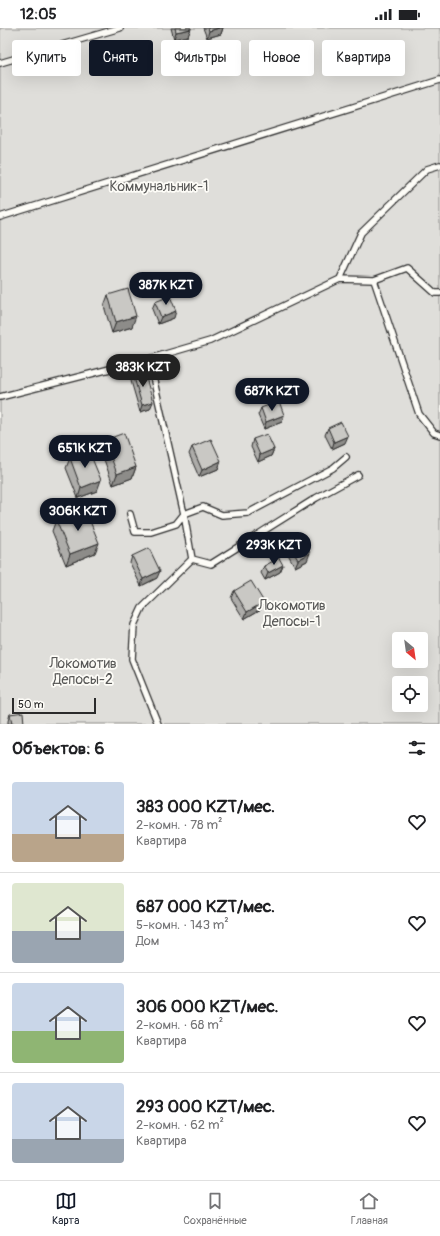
<!DOCTYPE html>
<html lang="ru">
<head>
<meta charset="utf-8">
<style>
	:root { --surface:#fff; --page:#f6f6f6; --text:#202124; --muted:#757577; --line:#e0e0e0; --accent:#111827 }
	body { margin:0; font-family:Pangolin,sans-serif; background:var(--page); color:var(--text); height:100vh; display:flex; flex-direction:column; font-size:15px; white-space:nowrap }
	* { box-sizing:border-box; margin:0 }
	p { font-size:13px; color:var(--muted) }
	.icon { flex:none; width:22px; height:22px; fill:none; stroke:currentColor; stroke-width:2; stroke-linecap:round; stroke-linejoin:round }
	.map { position:relative; height:696px; overflow:hidden }
	.panel { display:flex; flex-direction:column; background:var(--surface); flex:1 }
	.panel>* { flex:none }
	.banner { position:absolute; left:12px; top:12px; width:416px; height:36px; display:flex; gap:8px }
	.needle { width:26px; rotate:151deg }
	.tools { position:absolute; left:392px; top:604px; display:grid; gap:8px }
	.tools a { display:grid; place-items:center; width:36px; height:36px; border-radius:4px; background:var(--surface); box-shadow:0 4px 16px #0002; font-size:20px }
	.scale { position:absolute; left:12px; bottom:10px; width:84px; box-sizing:border-box; padding-left:4px; border:2px solid #2b2b2b; border-top:0; font-size:11px; line-height:14px; white-space:nowrap; color:#2b2b2b; -webkit-text-stroke:3px #fdfcf7; paint-order:stroke }
	.price { position:absolute; translate:-50% -34px; padding:0 9px; border-radius:14px; background:var(--accent); color:#fff; font-size:13px; line-height:26px; filter:drop-shadow(0 1px 2px #0008) }
	.price::after { content:''; position:absolute; left:50%; top:24px; width:12px; height:9px; margin-left:-6px; background:inherit; clip-path:polygon(0 0,100% 0,50% 100%) }
	.price.selected { background:#222; color:#fff }
	ul { padding:0; list-style:none }
	li { display:flex; align-items:center; gap:12px; height:100px; padding:0 12px }
	li+li { border-top:1px solid var(--line) }
	li span { display:grid; place-items:center; flex:none; width:112px; height:80px; border-radius:4px; color:#555 }
	li>.icon { margin-inline-start:auto }
	span .icon { width:48px; height:48px; fill:#fffc; stroke-width:1 }
	li b { font-size:17px }
	h2 { display:flex; justify-content:space-between; align-items:center; height:48px; padding:0 12px; font-size:17px }
	.chip { padding:0 14px; border-radius:4px; background:var(--surface); box-shadow:0 4px 16px #0002; font-size:14px; line-height:36px }
	.chip.selected { background:var(--accent); color:#fff }
	.status { display:flex; justify-content:space-between; align-items:center; height:28px; padding:0 20px; background:var(--surface); direction:ltr }
	.status svg { height:11px; fill:currentColor }
	.tab-bar { display:flex; justify-content:space-around; align-items:center; height:56px; border-top:1px solid var(--line); background:var(--surface); font-size:11px; color:var(--muted) }
	.tab-bar a { display:grid; justify-items:center; gap:2px }
	.tab-bar .selected { color:var(--accent) }
	.map>svg:first-child { display:block }
	.green { fill:#dfdeda; stroke:#858482; fill-rule:evenodd }
	.lines { fill:none; stroke-linecap:round; stroke-linejoin:round }
	.lane-casing { stroke:#2b2b2b; stroke-width:8 }
	.lane { stroke:#fdfcf7; stroke-width:5.5 }
	.wall { fill:#adaca9; stroke:#2b2b2b }
	.shaded-wall { fill:#8d8c89; stroke:#2b2b2b }
	.building { fill:#c9c8c4; stroke:#2b2b2b }
	.labels { text-anchor:middle; dominant-baseline:central; stroke-width:3.5; stroke-linejoin:round; paint-order:stroke }
	.park-label { font-size:14px; fill:#585857; stroke:#fdfcf7 }
</style>
</head>
<body>
<div class="status"><b>12:05</b><svg viewBox="0 0 49 12"><path d="M0 12V9h3v3zM5 12V6h3v6zM10 12V3h3v9zM15 12V0h3v12zM26 1h20v11H26zM47 4h2v5h-2z"/></svg></div>
<div class="map">
<svg width="440" height="696" viewBox="0 0 440 696">
	<rect width="100%" height="100%" fill="#fdfcf7"/>
	<filter id="ink" filterUnits="userSpaceOnUse"><feTurbulence type="fractalNoise" baseFrequency=".025" numOctaves="2"/><feDisplacementMap in="SourceGraphic" scale="8" xChannelSelector="R" yChannelSelector="G"/><feConvolveMatrix kernelMatrix="1 2 1 2 8 2 1 2 1" color-interpolation-filters="sRGB"/></filter>
	<g filter="url(#ink)">
		<path class="green" d="M0,0H440V696H0ZM399,611H421V633H399ZM399,655H421V677H399Z"/>
		<g class="lines">
			<defs>
				<path id="lane" d="M0,35L120,0
					M0,189L440,52
					M340,251L374,252L407,240L435,265H440
					M374,252L419,386L434,405L440,407
					M145,332L153,349L184,486L192,531L142,580L134,597L132,631L158,696
					M0,369L145,332L210,313L340,251L361,205L427,141L440,137
					M130,486L135,504H151L176,496L184,486L203,479L222,487L248,485L333,440L346,429
					M192,531L211,536L316,470L358,447"/>
			</defs>
			<use href="#lane" class="lane-casing"/>
			<use href="#lane" class="lane"/>
		</g>
		<path class="wall" d="M171,0H191L188,8L174,11Z
			M203,0H223L221,6L207,10Z
			M108,267L132,299L112,305L104,278Z
			M155,274L174,290L158,296L152,281Z
			M133,346L150,381L140,384L131,353Z
			M261,380L284,387L282,394L264,401L258,387Z
			M328,400L345,415L332,421L325,407Z
			M253,411L274,421L271,428L258,434L251,419Z
			M105,412L136,439L132,450L113,457L101,423Z
			M192,419L221,433L218,441L199,449L189,426Z
			M70,430L97,463L78,470L66,440Z
			M56,492L95,525L66,537L52,503Z
			M287,512L307,533L295,539L284,519Z
			M132,528L157,550L141,558L130,535Z
			M283,537L280,544L265,552L261,545L264,538Z
			M234,563L264,574L261,581L244,591L231,570Z
			M10,686L24,696H8V693Z"/>
		<path class="shaded-wall" d="M219,0H223L221,6L207,10L209,3Z
			M191,1L188,8L174,11L176,4Z
			M176,283L174,290L158,296L161,289Z
			M136,288L132,299L112,305L116,294Z
			M153,374L150,381L140,384L142,377Z
			M284,387L282,394L264,401L266,394Z
			M348,408L345,415L332,421L334,414Z
			M274,421L271,428L258,434L260,427Z
			M221,433L218,441L199,449L202,442Z
			M136,439L132,450L113,457L117,446Z
			M101,452L97,463L78,470L81,460Z
			M99,515L95,525L66,537L70,526Z
			M310,525L307,533L295,539L298,532Z
			M283,537L280,544L265,552L268,545Z
			M160,543L157,550L141,558L143,551Z
			M264,574L261,581L244,591L247,584Z"/>
		<path class="building" d="M175,0H191V1L176,4Z
			M208,0H219L209,3Z
			M128,261L136,288L116,294L108,267Z
			M170,268L176,283L161,289L155,274Z
			M144,343L153,374L142,377L133,346Z
			M279,373L284,387L266,394L261,380Z
			M341,394L348,408L334,414L328,400Z
			M124,405L136,439L117,446L105,412Z
			M267,406L274,421L260,427L253,411Z
			M211,411L221,433L202,442L192,419Z
			M89,423L101,452L81,460L70,430Z
			M85,481L99,515L70,526L56,492Z
			M299,506L310,525L298,532L287,512Z
			M149,520L160,543L143,551L132,528Z
			M279,530L283,537L268,545L264,538Z
			M251,553L264,574L247,584L234,563Z
			M23,684L24,696H12L10,686Z"/>
	</g>
	<g class="labels">
		<g class="park-label">
			<text x="159" y="158">Коммунальник-1</text>
			<text x="292" y="577">Локомотив<tspan x="292" dy="16">Депосы-1</tspan></text>
			<text x="83" y="635">Локомотив<tspan x="83" dy="16">Депосы-2</tspan></text>
		</g>
	</g>
</svg>
<div class="tools">
<a><svg class="needle" viewBox="-14 -14 28 28"><path d="M0-13l5 13h-10z" fill="#e53935"/><path d="M0 13l5-13h-10z" fill="#757577"/></svg></a>
<a><svg class="icon" aria-label="locate" viewBox="0 0 24 24"><circle cx="12" cy="12" r="6"/><path d="M12 2v4M12 18v4M2 12h4M18 12h4"/></svg></a>
</div>
<div class="scale">50 m</div>
<b class="price" style="left:166px;top:278px">387K KZT</b>
<b class="price selected" style="left:143px;top:360px">383K KZT</b>
<b class="price" style="left:272px;top:384px">687K KZT</b>
<b class="price" style="left:85px;top:441px">651K KZT</b>
<b class="price" style="left:78px;top:504px">306K KZT</b>
<b class="price" style="left:274px;top:538px">293K KZT</b>
<div class="banner">
<a class="chip">Купить</a>
<a class="chip selected">Снять</a>
<a class="chip">Фильтры</a>
<a class="chip">Новое</a>
<a class="chip">Квартира</a>
</div>
</div>
<section class="panel">
<h2>Объектов: 6<svg class="icon" aria-label="filters" viewBox="0 0 24 24"><path d="M4 7h16M4 17h16"/><circle cx="9" cy="7" r="2"/><circle cx="15" cy="17" r="2"/></svg></h2>
<ul>
<li><span style="background:linear-gradient(#c9d6e8 65%,#b9a48a 0)"><svg class="icon" aria-label="home" viewBox="0 0 24 24"><path d="M3 11l9-7 9 7M6 9v11h12V9"/></svg></span><div><b>383 000 KZT/мес.</b><p>2-комн. · 78 m²</p><p>Квартира</p></div><svg class="icon" aria-label="heart" viewBox="0 0 24 24"><path d="M12 20l-8-8c-3-5 5-10 8-4 3-6 11-1 8 4z"/></svg></li>
<li><span style="background:linear-gradient(#dfe7d0 60%,#9aa5b1 0)"><svg class="icon" aria-label="home" viewBox="0 0 24 24"><path d="M3 11l9-7 9 7M6 9v11h12V9"/></svg></span><div><b>687 000 KZT/мес.</b><p>5-комн. · 143 m²</p><p>Дом</p></div><svg class="icon" aria-label="heart" viewBox="0 0 24 24"><path d="M12 20l-8-8c-3-5 5-10 8-4 3-6 11-1 8 4z"/></svg></li>
<li><span style="background:linear-gradient(#c9d6e8 60%,#8fb573 0)"><svg class="icon" aria-label="home" viewBox="0 0 24 24"><path d="M3 11l9-7 9 7M6 9v11h12V9"/></svg></span><div><b>306 000 KZT/мес.</b><p>2-комн. · 68 m²</p><p>Квартира</p></div><svg class="icon" aria-label="heart" viewBox="0 0 24 24"><path d="M12 20l-8-8c-3-5 5-10 8-4 3-6 11-1 8 4z"/></svg></li>
<li><span style="background:linear-gradient(#c9d6e8 70%,#9aa5b1 0)"><svg class="icon" aria-label="home" viewBox="0 0 24 24"><path d="M3 11l9-7 9 7M6 9v11h12V9"/></svg></span><div><b>293 000 KZT/мес.</b><p>2-комн. · 62 m²</p><p>Квартира</p></div><svg class="icon" aria-label="heart" viewBox="0 0 24 24"><path d="M12 20l-8-8c-3-5 5-10 8-4 3-6 11-1 8 4z"/></svg></li>
</ul>
</section>
<nav class="tab-bar">
<a class="selected"><svg class="icon" aria-label="map" viewBox="0 0 24 24"><path d="M3 6l6-2 6 2 6-2v14l-6 2-6-2-6 2zM9 4v14M15 6v14"/></svg>Карта</a>
<a><svg class="icon" aria-label="saved" viewBox="0 0 24 24"><path d="M7 4h10v16l-5-4-5 4z"/></svg>Сохранённые</a>
<a><svg class="icon" aria-label="home" viewBox="0 0 24 24"><path d="M3 11l9-7 9 7M6 9v11h12V9"/></svg>Главная</a>
</nav>
</body>
</html>
